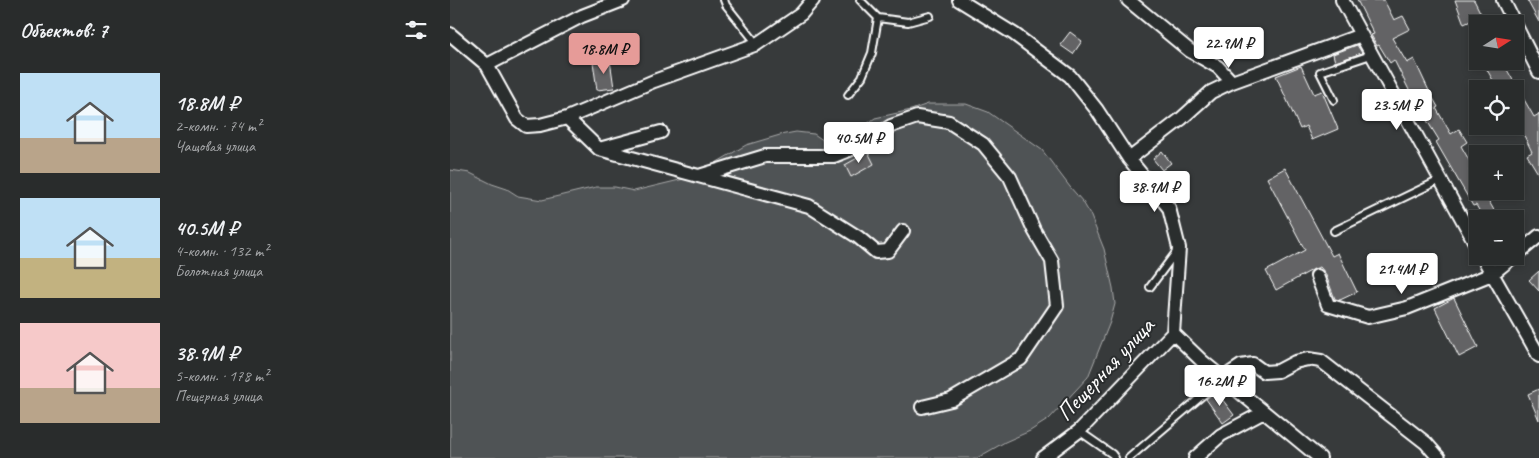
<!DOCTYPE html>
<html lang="ru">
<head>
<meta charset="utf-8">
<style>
	:root { --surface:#292c2c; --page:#313434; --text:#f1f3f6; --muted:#a5a7a9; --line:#454848; --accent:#e69b98 }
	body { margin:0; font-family:Caveat,sans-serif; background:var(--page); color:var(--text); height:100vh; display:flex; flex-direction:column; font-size:19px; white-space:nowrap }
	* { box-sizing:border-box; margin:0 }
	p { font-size:16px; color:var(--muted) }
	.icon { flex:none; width:28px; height:28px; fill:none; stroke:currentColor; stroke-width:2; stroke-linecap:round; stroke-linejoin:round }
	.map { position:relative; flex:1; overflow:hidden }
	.details { display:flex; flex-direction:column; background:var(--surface); width:450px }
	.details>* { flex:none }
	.needle { width:32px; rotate:78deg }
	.buttons { position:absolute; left:1019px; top:15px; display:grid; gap:10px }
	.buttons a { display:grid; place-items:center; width:55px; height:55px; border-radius:0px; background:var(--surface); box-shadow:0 2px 8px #0003,0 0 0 1px var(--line); font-size:25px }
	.price { position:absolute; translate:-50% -42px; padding:0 11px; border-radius:5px; background:#fff; color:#222; font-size:16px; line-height:32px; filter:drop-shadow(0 1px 2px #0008) }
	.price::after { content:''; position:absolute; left:50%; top:30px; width:15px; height:11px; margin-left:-8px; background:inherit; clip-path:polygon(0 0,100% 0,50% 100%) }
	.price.on { background:var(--accent); color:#111 }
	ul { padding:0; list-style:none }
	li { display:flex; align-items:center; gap:15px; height:125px; padding:0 20px }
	li span { display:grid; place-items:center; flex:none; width:140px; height:100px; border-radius:0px; color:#555 }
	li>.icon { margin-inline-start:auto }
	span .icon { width:60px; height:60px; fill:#fffc; stroke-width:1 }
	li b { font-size:21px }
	h2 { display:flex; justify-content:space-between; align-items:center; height:60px; padding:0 20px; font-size:21px }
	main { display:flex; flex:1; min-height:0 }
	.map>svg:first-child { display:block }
	.green { fill:#505354; stroke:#a8a9aa }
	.building { fill:#636465; stroke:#fff }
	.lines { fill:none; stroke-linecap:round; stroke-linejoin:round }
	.service-casing { stroke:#fff; stroke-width:10 }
	.minor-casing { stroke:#fff; stroke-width:16 }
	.service { stroke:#2a2d2e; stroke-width:6 }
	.minor { stroke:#2a2d2e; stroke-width:12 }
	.labels { text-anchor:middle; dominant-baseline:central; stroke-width:4; stroke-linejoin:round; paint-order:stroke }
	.street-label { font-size:24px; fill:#fff; stroke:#2a2d2e }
</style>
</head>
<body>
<main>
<section class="details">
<h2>Объектов: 7<svg class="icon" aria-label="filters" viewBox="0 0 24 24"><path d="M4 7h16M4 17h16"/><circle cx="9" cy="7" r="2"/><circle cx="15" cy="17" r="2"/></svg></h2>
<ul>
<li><span style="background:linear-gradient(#bfe0f5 65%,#b9a48a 0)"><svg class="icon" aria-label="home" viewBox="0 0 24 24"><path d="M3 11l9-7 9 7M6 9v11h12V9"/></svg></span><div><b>18.8M ₽</b><p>2-комн. · 74 m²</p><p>Чащовая улица</p></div></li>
<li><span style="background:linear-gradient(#bfe0f5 60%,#c2b280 0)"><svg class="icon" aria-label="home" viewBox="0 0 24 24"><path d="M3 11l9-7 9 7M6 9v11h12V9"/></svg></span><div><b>40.5M ₽</b><p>4-комн. · 132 m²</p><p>Болотная улица</p></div></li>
<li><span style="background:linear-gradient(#f6c9c9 65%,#b9a48a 0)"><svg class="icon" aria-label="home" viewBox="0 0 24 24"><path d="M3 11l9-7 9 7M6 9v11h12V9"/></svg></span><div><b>38.9M ₽</b><p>5-комн. · 178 m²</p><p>Пещерная улица</p></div></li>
</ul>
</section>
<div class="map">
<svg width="1089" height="458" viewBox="0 0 1089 458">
	<rect width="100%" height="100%" fill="#373a3b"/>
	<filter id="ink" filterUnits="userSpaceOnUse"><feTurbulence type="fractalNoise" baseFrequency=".02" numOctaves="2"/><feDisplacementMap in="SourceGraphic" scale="10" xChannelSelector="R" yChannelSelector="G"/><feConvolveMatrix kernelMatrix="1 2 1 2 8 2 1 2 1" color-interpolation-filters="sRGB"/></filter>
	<g filter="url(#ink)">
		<path class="green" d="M478,104H516L538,112L592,150L620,187L633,202L640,214L654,249L663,288L665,304L660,322L638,377L599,419L580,431L555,442L527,458H0V170L20,173L42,184L57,189L68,196L92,200L146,187H165L184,191L242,177L296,145L330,135L346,132L364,134L380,145L402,135L425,118L461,110Z"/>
		<path class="building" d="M907,0H934L944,20L953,16L960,29L942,38L957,63L964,59L980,93L988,107L986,108L1001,134L1009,129L1017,142L1011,146L1023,167L1019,170L1028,186V191H1033L1049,219H1034L1026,205L1023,206L986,142L989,140L963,98L944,60L940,63L929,45L927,46L921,35L924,34Z
			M1005,0H1024L1032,16L1014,24Z
			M1077,0H1089V22Z
			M620,32L632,41L623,54L610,45Z
			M907,45L912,53L885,62L883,54Z
			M160,60L164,88L147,90L143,62Z
			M1032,61H1052L1084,117L1089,114V175L1077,155L1082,152L1065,117V89H1048Z
			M851,66L864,94L872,91L888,129L862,140L856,126L850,129L826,76Z
			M712,151L721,163L712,170L703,159Z
			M418,152L424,164L401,177L395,165Z
			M835,168L882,256L888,253L907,292L890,300L885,299L875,273L870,267L864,269L826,290L816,271L855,250L817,178Z
			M1089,271V291L1079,280Z
			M1004,298L1028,347L1009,357L985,308Z
			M1089,389V420L1078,394Z
			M766,391L784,415L773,423L756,399Z"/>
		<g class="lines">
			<defs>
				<path id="service" d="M274,0L276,5L307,44
					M410,0L428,18L458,22L480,16
					M398,95L412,77L422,53L428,18
					M884,100L870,72L921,55
					M884,231L990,180
					M700,287L727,251
					M629,431L662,454L665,458
					M679,458L773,378"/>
				<path id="minor" d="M509,0L564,34L620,76L647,110L679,159L719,208L729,248L723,333L629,431L593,458
					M678,0L740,51L768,67L782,82
					M892,0L1028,248
					M1053,0L1065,24
					M1065,24L1089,72
					M0,34L37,65L67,119L76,126L90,125L117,118L204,81L307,44L351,14L363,0
					M37,65L132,16L173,0
					M117,118L149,149L211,132
					M149,149L359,206L408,237L426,252L438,251L453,231
					M679,159L731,119L761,92L782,82L911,35
					M249,176L315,156H384L409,146L441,126L467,117L499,122L533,144L560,177L584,230L602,261L607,306L571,359L501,400L472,407
					M1032,256L1089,356
					M1065,256L1089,236
					M867,276L878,305L918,317L957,308L1042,274L1064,256
					M723,333L753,362L814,412L771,435L745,458
					M773,378L791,366L803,364L814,372L828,371L845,362L858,359L871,361L976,443L989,458
					M814,412L870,458"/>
			</defs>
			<use href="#service" class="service-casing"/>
			<use href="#minor" class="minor-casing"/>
			<use href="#service" class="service"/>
			<use href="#minor" class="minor"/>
		</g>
	</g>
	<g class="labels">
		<g class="street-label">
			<text transform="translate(655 369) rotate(-47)">Пещерная улица</text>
		</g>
	</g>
</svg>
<div class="buttons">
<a><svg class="needle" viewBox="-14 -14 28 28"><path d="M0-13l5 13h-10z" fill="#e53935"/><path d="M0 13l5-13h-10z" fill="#a5a7a9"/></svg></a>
<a><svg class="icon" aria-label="locate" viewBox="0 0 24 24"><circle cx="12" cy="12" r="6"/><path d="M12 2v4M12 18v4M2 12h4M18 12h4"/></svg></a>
<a>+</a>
<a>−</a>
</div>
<b class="price" style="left:779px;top:69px">22.9M ₽</b>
<b class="price on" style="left:154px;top:75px">18.8M ₽</b>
<b class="price" style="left:947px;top:131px">23.5M ₽</b>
<b class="price" style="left:409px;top:164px">40.5M ₽</b>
<b class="price" style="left:705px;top:213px">38.9M ₽</b>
<b class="price" style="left:952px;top:295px">21.4M ₽</b>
<b class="price" style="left:770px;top:407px">16.2M ₽</b>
</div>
</main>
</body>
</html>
